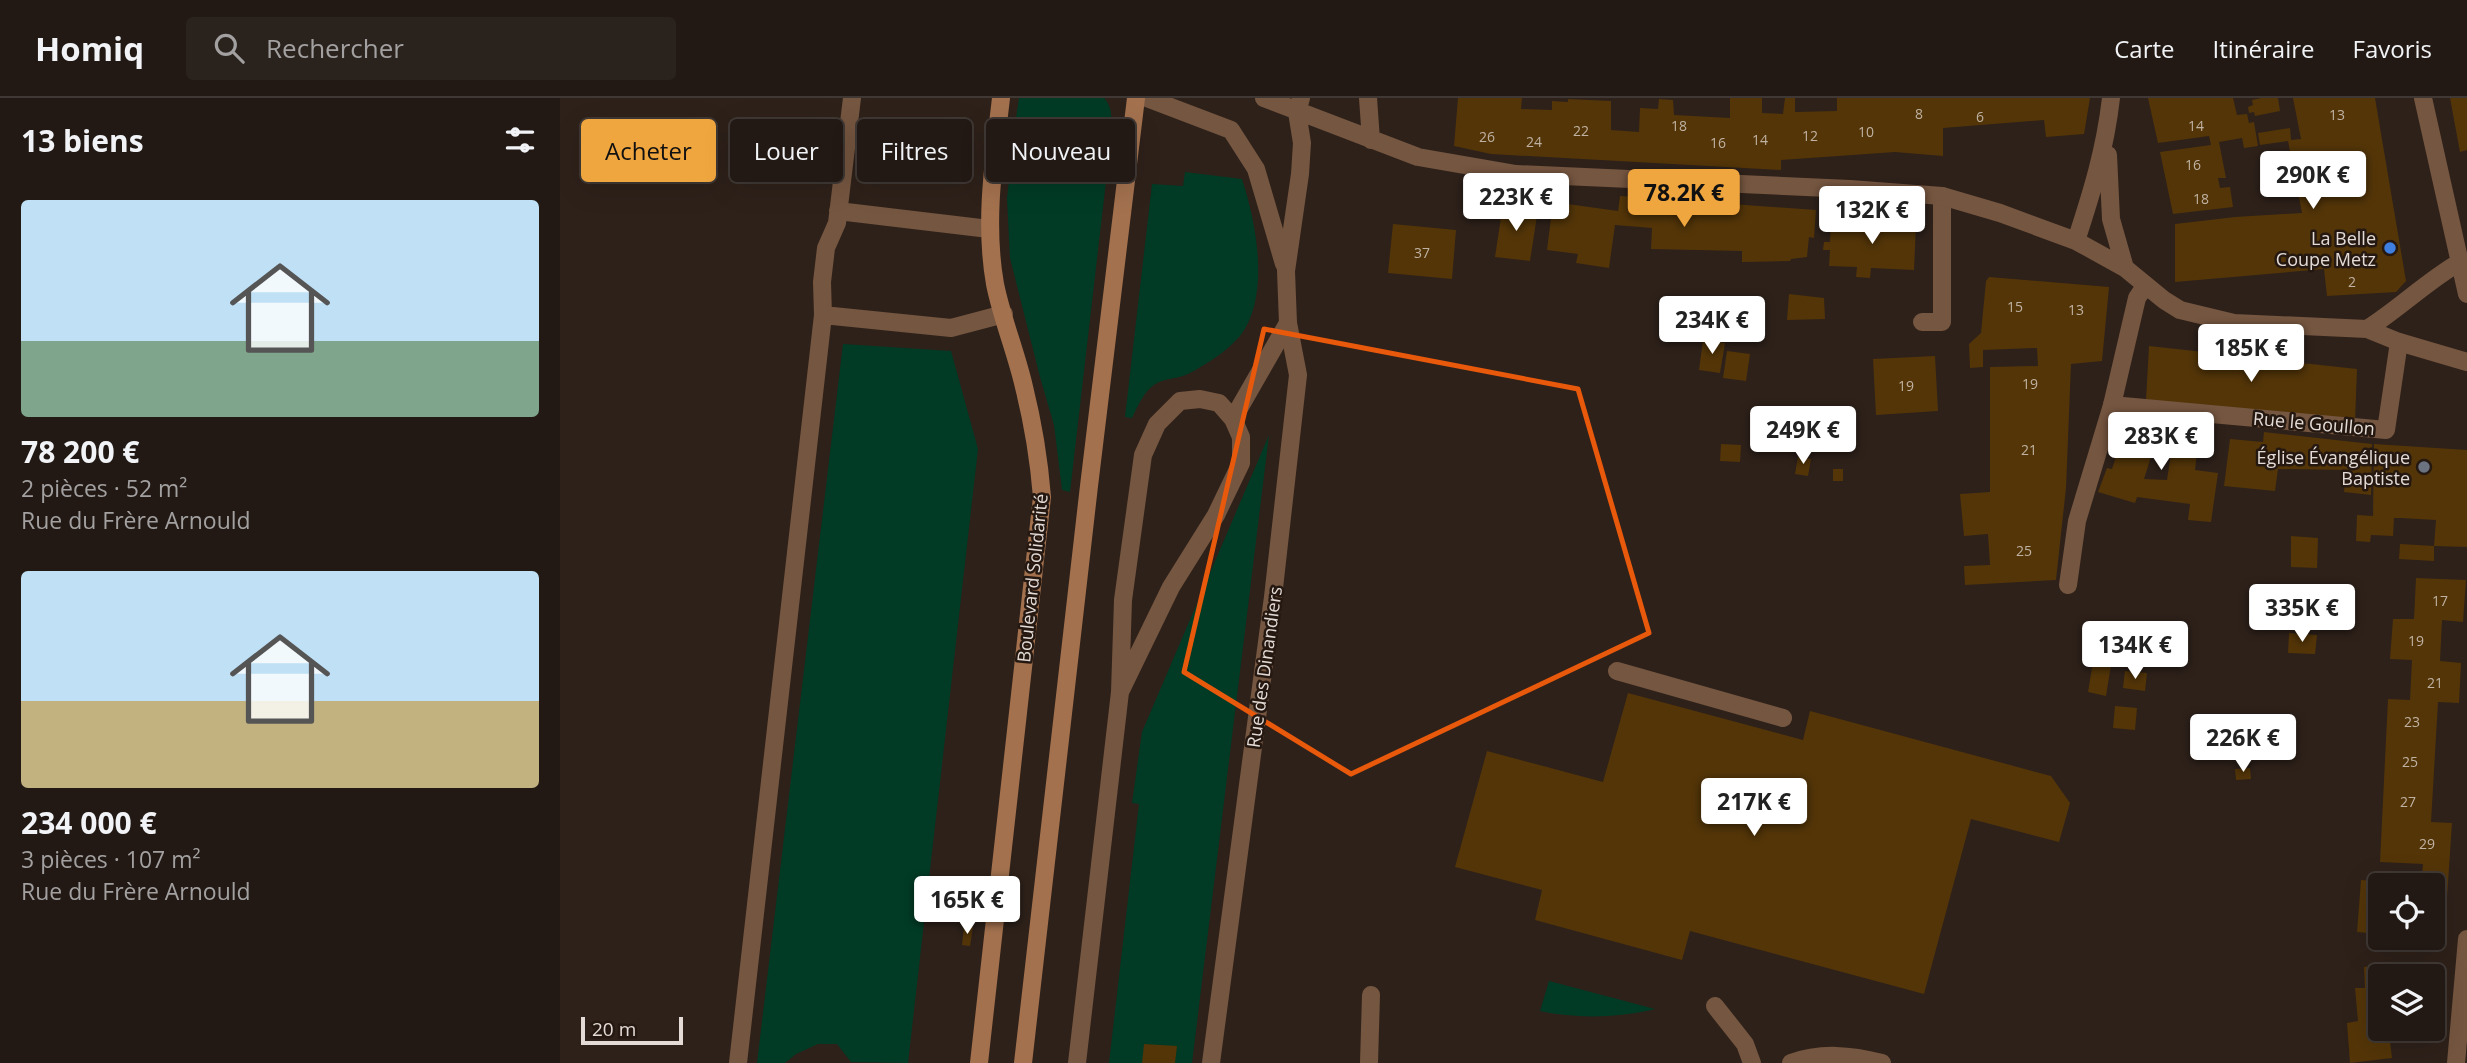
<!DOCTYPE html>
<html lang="fr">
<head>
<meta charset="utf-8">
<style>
	:root { --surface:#221914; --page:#2a221d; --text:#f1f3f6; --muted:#a2a0a0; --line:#3f3834; --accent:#f0a63e }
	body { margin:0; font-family:"Open Sans",sans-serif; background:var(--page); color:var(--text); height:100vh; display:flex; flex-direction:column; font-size:26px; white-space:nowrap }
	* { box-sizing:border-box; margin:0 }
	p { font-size:23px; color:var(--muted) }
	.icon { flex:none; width:38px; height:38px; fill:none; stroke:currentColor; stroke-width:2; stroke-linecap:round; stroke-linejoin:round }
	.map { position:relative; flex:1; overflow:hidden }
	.side { display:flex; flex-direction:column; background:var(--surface); width:560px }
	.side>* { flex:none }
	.banner { position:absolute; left:21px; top:21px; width:665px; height:63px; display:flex; gap:14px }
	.controls { position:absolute; left:1808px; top:775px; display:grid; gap:14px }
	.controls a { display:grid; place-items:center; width:77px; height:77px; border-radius:7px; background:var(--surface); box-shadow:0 7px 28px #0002,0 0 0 2px var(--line); font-size:35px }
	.scale { position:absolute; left:21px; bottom:18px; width:102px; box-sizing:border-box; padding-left:7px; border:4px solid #e4dbd6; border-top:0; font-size:19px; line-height:24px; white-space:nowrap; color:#e4dbd6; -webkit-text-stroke:5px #241811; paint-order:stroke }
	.price { position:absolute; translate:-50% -60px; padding:0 16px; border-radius:7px; background:#fff; color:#222; font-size:23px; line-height:46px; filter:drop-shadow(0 2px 4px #0008) }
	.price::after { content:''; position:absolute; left:50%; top:42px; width:21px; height:16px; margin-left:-10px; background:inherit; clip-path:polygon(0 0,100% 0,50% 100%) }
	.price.on { background:var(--accent); color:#111 }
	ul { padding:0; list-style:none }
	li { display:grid; align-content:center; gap:14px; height:371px; padding:0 21px }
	li span { display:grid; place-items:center; height:217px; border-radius:7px; color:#555 }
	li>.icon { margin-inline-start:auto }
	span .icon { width:126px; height:126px; fill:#fffc; stroke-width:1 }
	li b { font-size:30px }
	h2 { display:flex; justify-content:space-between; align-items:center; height:84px; padding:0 21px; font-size:30px }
	.pill { padding:0 24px; border-radius:7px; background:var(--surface); box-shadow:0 7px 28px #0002,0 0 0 2px var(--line); font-size:24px; line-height:63px }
	.pill.on { background:var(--accent); color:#111 }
	header { display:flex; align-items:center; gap:42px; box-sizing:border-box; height:98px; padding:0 35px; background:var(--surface); border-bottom:2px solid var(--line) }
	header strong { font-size:33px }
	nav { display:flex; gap:38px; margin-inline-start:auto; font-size:24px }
	.search { width:490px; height:63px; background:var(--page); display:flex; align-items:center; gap:18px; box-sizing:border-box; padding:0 24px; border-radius:7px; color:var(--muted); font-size:26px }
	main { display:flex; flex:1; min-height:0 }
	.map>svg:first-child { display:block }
	.green { fill:#013b25 }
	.building { fill:#533508 }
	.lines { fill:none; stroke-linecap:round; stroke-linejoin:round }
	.lane { stroke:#755640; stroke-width:18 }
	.street { stroke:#755640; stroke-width:18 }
	.secondary { stroke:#a3714e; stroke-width:18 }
	.marked { fill:none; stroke:#e8590c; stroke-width:5; stroke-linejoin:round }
	.shop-dot { fill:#3f7fe0; stroke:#241811; stroke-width:2.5 }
	.worship-dot { fill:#6b7280; stroke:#241811; stroke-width:2.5 }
	.labels { text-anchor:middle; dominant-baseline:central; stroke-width:5; stroke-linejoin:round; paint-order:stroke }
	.number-label { font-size:14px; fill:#c0b2a2 }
	.poi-label { font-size:18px; fill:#e4dbd6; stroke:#241811; text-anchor:end }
	.street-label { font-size:18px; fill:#e4dbd6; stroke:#241811 }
</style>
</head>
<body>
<header>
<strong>Homiq</strong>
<div class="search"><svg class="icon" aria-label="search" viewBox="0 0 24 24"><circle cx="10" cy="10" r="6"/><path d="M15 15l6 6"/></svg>Rechercher</div>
<nav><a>Carte</a><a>Itinéraire</a><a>Favoris</a></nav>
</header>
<main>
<section class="side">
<h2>13 biens<svg class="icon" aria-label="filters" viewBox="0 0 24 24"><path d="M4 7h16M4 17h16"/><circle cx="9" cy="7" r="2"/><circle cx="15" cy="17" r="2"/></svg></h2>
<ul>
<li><span style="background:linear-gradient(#bfe0f5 65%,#7fa58c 0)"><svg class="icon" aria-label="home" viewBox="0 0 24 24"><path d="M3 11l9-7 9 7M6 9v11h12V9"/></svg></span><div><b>78 200 €</b><p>2 pièces · 52 m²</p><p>Rue du Frère Arnould</p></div></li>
<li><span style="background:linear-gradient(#bfe0f5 60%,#c2b280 0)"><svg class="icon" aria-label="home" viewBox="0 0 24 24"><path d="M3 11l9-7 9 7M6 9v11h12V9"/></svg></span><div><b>234 000 €</b><p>3 pièces · 107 m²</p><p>Rue du Frère Arnould</p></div></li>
</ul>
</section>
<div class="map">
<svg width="1907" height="965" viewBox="0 0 1907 965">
	<rect width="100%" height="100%" fill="#2e211a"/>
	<path class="green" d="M459,0H544C555,11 551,30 549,44L454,33Z
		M452,56L548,66L510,394L502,392L494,327L480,279L450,160L447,100Z
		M625,74L682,81C696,124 711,198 680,238C666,254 647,266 628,276C618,281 606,280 597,285C584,292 578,308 572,320L565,319L592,86L623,88Z
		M283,246L391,253L418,351L348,965L291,964L277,946H258L236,956L225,965H197Z
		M709,337L632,965H549L579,706L572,705L582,634Z
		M989,883L1095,911C1058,920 1017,921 980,913Z"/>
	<path class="building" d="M898,0H962L961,11L992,12V3L1008,4V1L1051,3V32L1079,34L1080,10L1098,11L1099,1L1113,2L1114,17L1170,20V0H1202V15L1223,16L1225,0H1235V14L1277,13V0H1530L1524,36L1486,39L1484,22L1383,30V58L1335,54L1221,62V72L931,56L894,48Z
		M1588,0H1673L1677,17L1687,16L1689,25L1694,24L1698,48L1684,50L1682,40L1659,44L1666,80H1658L1660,90L1670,89L1673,109L1613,116L1600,54L1651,47L1649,38L1598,45Z
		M1701,0H1718L1720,13L1695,18L1694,14L1689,15L1688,9L1693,7L1692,2Z
		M1733,0H1815L1846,183L1836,194L1767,198L1764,171L1615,184V126L1675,119L1742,115L1728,43L1700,47L1698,35L1730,30L1731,42L1741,41Z
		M1890,0H1907V52L1900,54Z
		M1060,98L1256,112L1254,140L1249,139L1247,159L1231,161L1230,163L1182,164V153L1091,151L1092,130L1055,127L1049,170L1016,165L1018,156L987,152L993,104L1058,113Z
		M943,106L978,111L970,163L935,159Z
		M1271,123L1356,126L1354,172L1311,170L1310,180L1296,179L1297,169L1269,168L1270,152H1263L1264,144H1270Z
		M833,126L896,132L892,181L828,175Z
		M1429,179L1549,189L1542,263L1511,266L1506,390L1496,482L1405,487L1404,468L1430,467L1428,436L1404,438L1400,396L1430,394V269L1478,268L1477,250L1423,252V269L1410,270L1409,246L1421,235L1426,183Z
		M1229,196L1264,200L1265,221L1227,222Z
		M1143,242L1165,245L1160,275L1139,272Z
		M1589,248L1797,271L1795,324L1586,302Z
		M1167,253L1190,256L1186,283L1163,280Z
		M1375,258L1378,313L1316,317L1313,261Z
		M1569,320L1602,324L1584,381L1607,382L1614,335L1639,338L1635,372L1658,375L1651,424L1628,422L1630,406L1577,399L1575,405L1538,394L1547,370L1552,371Z
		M1283,332L1284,348H1269L1268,333Z
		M1704,334L1812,346L1811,397L1784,394L1786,372L1718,371L1715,393L1664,388L1670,341L1703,344Z
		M1161,346L1181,347L1180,364L1160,363Z
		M1814,346L1907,352V449L1874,448V463L1839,461L1840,446L1874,448L1876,422L1841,420H1834L1833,438L1811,437L1810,444L1796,443L1797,417L1813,418Z
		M1238,359L1251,361L1248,378L1235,376Z
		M1273,371H1283V383H1273Z
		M1731,438L1758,440L1757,470L1731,469Z
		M1856,480L1906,482L1903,524L1882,522L1880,563L1901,565L1899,605L1878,604L1871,724L1892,725L1885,830L1872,829V788H1861L1863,766L1820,764L1828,601L1850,602L1852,562L1830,561L1833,521H1854Z
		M1768,488L1785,490L1783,518L1767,517Z
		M1729,535L1757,537L1755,556L1728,555Z
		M1533,564L1551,567L1546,598L1528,594Z
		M1565,573L1587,575L1585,593L1563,590Z
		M1068,595L1243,642L1250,613L1491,678L1510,705L1499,744L1411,721L1364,896L1130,833L1122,862L975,822L982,792L895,769L927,653L1043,684Z
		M1555,608L1577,610L1575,632L1553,630Z
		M1690,670L1691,681L1676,682L1675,671Z
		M1801,782L1846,785V788H1820V836L1797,834Z
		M404,828L413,829L410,848L402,847Z
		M1848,865L1849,878H1820V931H1872V883L1880,882L1875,938L1830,944L1832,960L1790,965L1787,925L1798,923L1795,890H1805L1804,869Z
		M584,946L617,948L615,965H582Z"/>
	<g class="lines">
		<path class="lane" d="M278,113L429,131
			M263,217L391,230L444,216
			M1362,224H1382V98
			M1552,307L1826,332L1839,244
			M673,321L728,225
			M1057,573L1223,620
			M1155,908L1185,946L1192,965
			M178,965L263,217L262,184L266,150L277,125L292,0
			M517,965L560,594L563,502L583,357L597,326L620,303L640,301L659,305L673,321L681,339V365L656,417L611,489L560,594
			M809,965L811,897"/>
		<path class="street" d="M587,0L671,32L696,71L724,166
			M704,0L858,59L956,76L1290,91L1382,98L1440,115L1516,143L1565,170L1604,202L1620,212L1674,225L1807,231L1839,244L1907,264
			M808,0L811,42
			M1863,0L1907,196
			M1548,57L1551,121L1565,170
			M1516,143C1532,94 1545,52 1551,0
			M1807,231C1840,210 1867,183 1900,164
			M1508,487L1517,423L1552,307L1577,200L1585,188
			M651,965L713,499L738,277L728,225L726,173L740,76L742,45L737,14L741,0
			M1231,965C1261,954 1291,957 1322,965
			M1896,965L1907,841"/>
		<path class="secondary" d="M419,965L482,399C479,362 473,325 464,289C456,254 442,221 435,186C424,124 434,62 441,0
			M463,965L529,388L576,0"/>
	</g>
	<path class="marked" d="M704,231L1018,291L1089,535L791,676L624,574Z"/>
	<circle class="shop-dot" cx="1830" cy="150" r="7"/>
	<circle class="worship-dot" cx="1864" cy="369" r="7"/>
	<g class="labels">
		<g class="number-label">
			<text x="1359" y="15">8</text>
			<text x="1777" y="16">13</text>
			<text x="1420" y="18">6</text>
			<text x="1119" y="27">18</text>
			<text x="1636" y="27">14</text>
			<text x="1021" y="32">22</text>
			<text x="1306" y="33">10</text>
			<text x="1250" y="37">12</text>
			<text x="927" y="38">26</text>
			<text x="1200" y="41">14</text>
			<text x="974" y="43">24</text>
			<text x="1158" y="44">16</text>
			<text x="1633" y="66">16</text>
			<text x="1641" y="100">18</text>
			<text x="862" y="154">37</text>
			<text x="1792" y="183">2</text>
			<text x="1455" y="208">15</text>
			<text x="1516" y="211">13</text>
			<text x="1470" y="285">19</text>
			<text x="1346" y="287">19</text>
			<text x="1469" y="351">21</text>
			<text x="1464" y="452">25</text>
			<text x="1880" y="502">17</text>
			<text x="1856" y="542">19</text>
			<text x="1875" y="584">21</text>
			<text x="1852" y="623">23</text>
			<text x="1850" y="663">25</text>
			<text x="1848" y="703">27</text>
			<text x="1867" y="745">29</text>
		</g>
		<g class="poi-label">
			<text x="1816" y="140">La Belle<tspan x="1816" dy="21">Coupe Metz</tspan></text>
			<text x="1850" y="359">Église Évangélique<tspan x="1850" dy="21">Baptiste</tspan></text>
		</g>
		<g class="street-label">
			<text transform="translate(1754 325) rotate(5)">Rue le Goullon</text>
			<text transform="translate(472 480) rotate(-84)">Boulevard Solidarité</text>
			<text transform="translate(704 569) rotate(-82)">Rue des Dinandiers</text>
		</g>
	</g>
</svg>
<div class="controls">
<a><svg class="icon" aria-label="locate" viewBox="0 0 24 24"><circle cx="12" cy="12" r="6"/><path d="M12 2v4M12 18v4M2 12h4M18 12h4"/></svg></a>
<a><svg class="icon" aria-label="layers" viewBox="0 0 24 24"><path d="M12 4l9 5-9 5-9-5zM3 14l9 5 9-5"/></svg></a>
</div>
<div class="scale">20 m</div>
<b class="price" style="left:1753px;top:113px">290K €</b>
<b class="price on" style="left:1124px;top:131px">78.2K €</b>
<b class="price" style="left:956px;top:135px">223K €</b>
<b class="price" style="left:1312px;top:148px">132K €</b>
<b class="price" style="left:1152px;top:258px">234K €</b>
<b class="price" style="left:1691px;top:286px">185K €</b>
<b class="price" style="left:1243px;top:368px">249K €</b>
<b class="price" style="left:1601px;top:374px">283K €</b>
<b class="price" style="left:1742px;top:546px">335K €</b>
<b class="price" style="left:1575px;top:583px">134K €</b>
<b class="price" style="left:1683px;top:676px">226K €</b>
<b class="price" style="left:1194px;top:740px">217K €</b>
<b class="price" style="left:407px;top:838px">165K €</b>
<div class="banner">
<a class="pill on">Acheter</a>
<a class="pill">Louer</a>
<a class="pill">Filtres</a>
<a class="pill">Nouveau</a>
</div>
</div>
</main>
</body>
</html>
